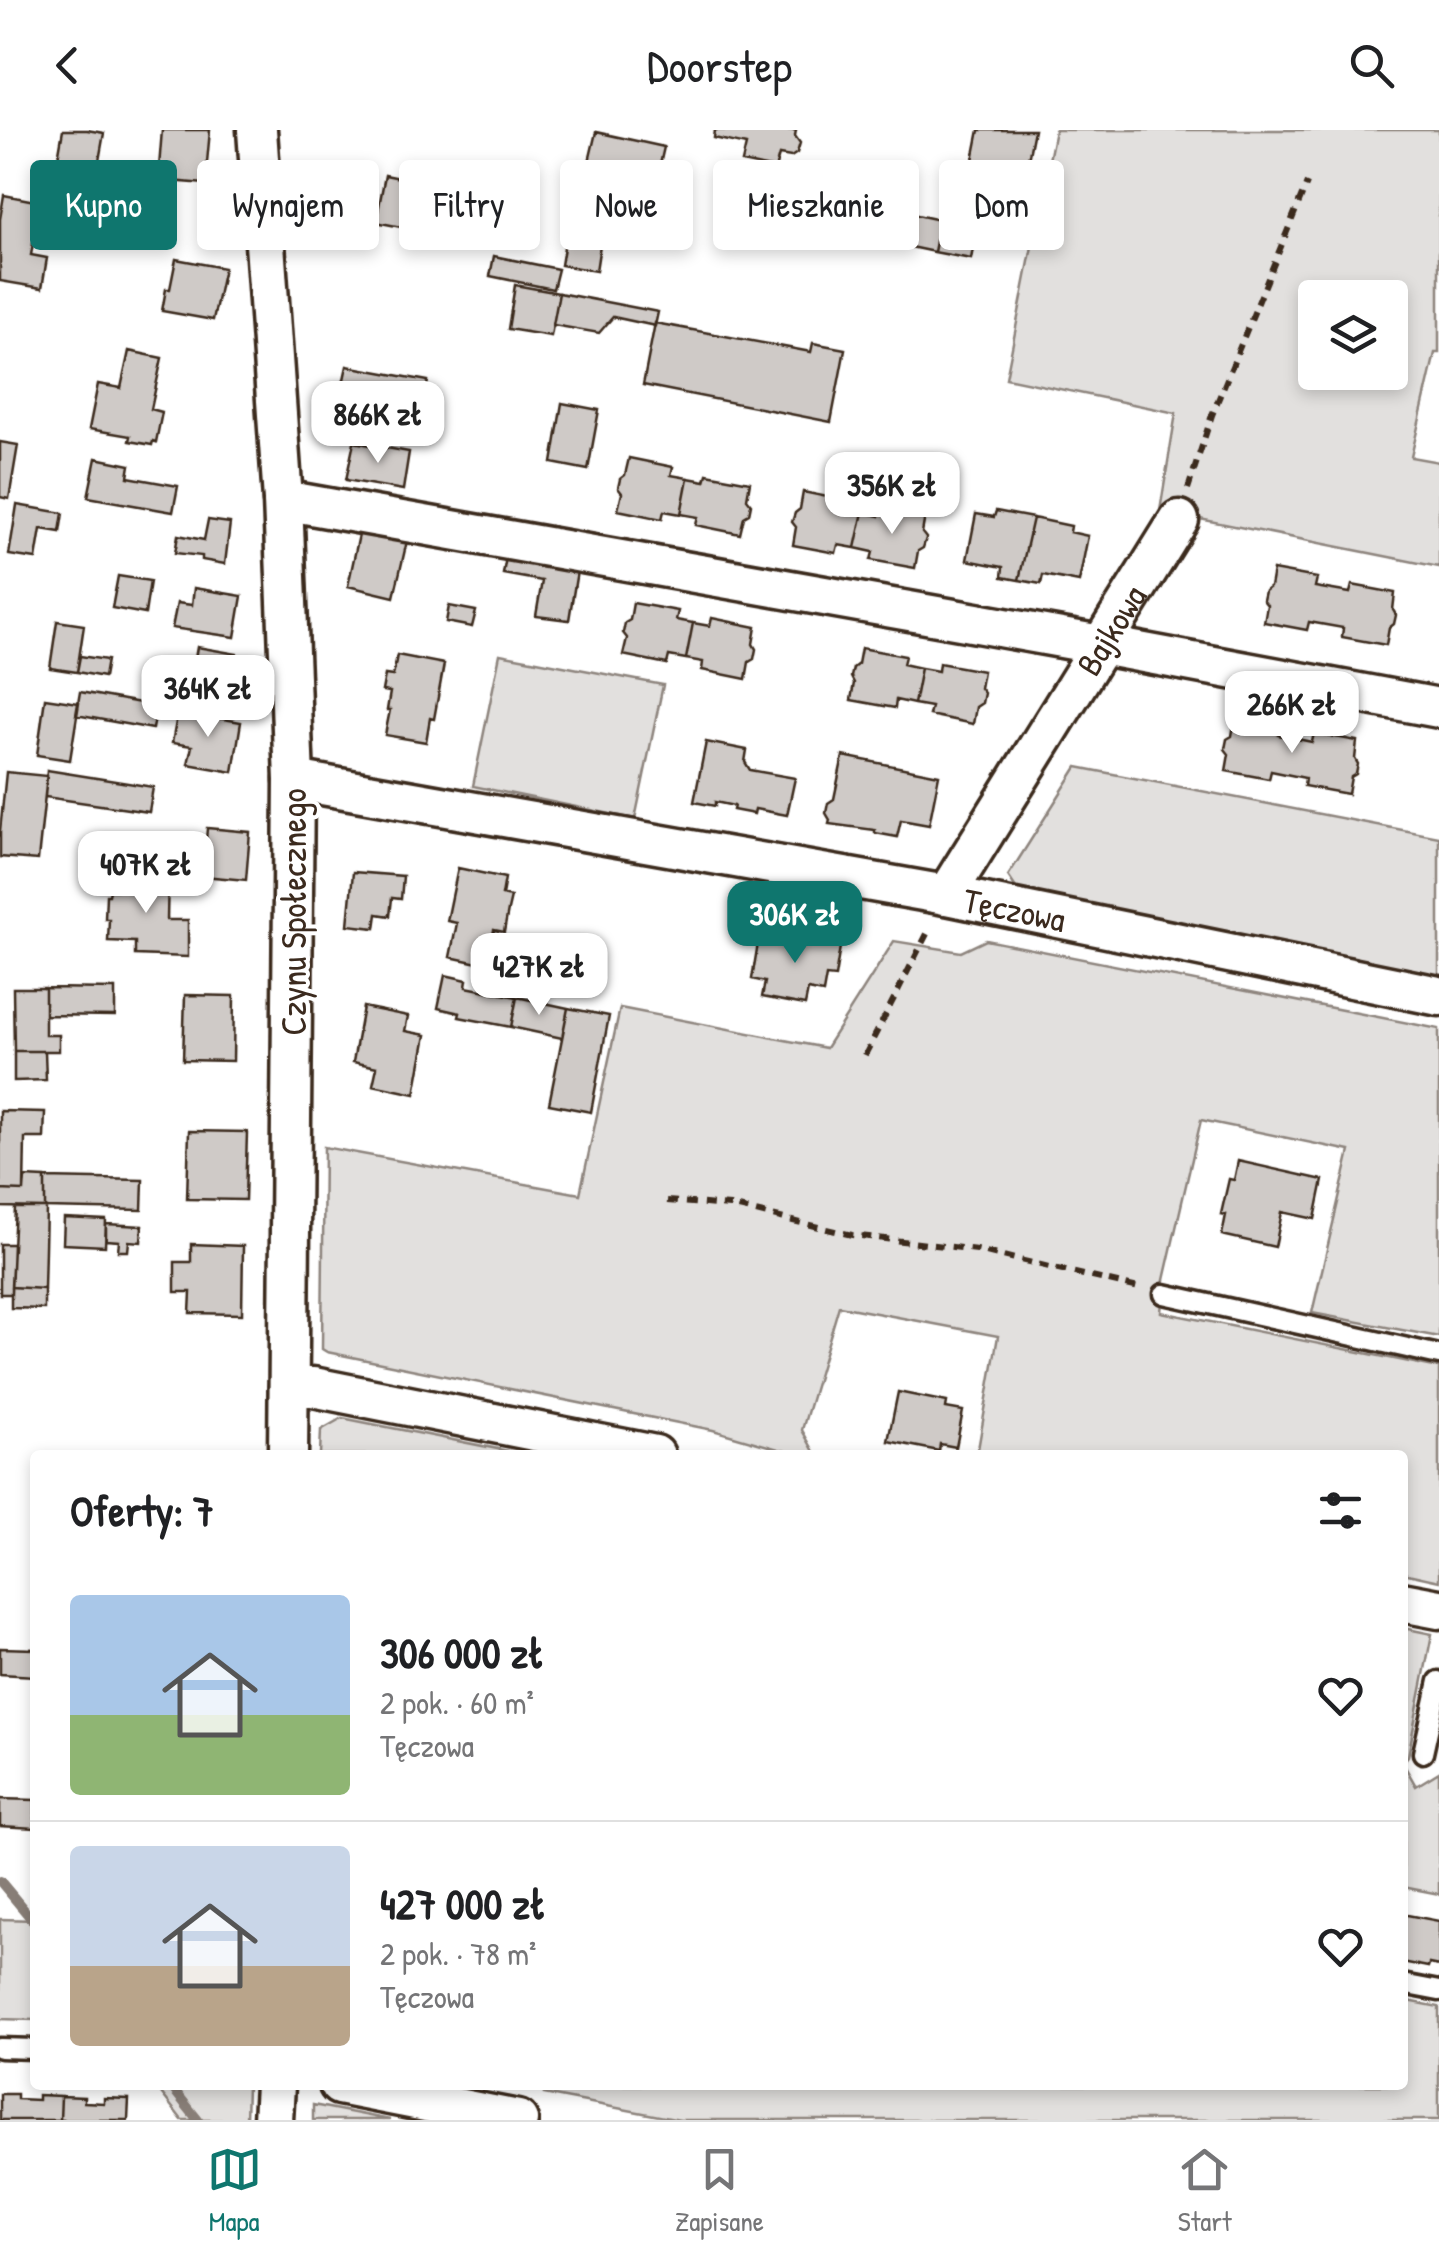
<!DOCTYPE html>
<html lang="pl">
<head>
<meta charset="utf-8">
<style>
	:root { --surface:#fff; --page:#f6f6f6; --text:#202124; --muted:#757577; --line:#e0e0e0; --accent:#0f766e }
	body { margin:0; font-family:"Patrick Hand",sans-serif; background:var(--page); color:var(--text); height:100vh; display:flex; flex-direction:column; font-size:38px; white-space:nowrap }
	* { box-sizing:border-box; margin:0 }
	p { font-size:32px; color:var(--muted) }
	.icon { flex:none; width:55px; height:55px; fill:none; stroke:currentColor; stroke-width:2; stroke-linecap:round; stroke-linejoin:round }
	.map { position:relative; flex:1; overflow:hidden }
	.sheet { position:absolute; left:30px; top:1320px; width:1378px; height:640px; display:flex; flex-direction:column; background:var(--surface); border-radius:10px; box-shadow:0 5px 15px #0003 }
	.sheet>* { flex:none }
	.top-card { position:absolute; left:30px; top:30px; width:1380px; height:90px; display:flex; gap:20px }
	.fabs { position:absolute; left:1298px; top:150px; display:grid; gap:20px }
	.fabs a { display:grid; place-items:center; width:110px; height:110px; border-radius:10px; background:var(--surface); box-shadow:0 5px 15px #0003; font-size:50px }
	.price { position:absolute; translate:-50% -85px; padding:0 22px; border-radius:20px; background:#fff; color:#222; font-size:32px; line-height:65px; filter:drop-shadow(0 2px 5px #0008) }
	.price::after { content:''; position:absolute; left:50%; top:60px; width:30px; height:22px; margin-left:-15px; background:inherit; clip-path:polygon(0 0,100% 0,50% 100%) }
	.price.active { background:var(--accent); color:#fff }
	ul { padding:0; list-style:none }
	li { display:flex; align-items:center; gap:30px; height:250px; padding:0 40px }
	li+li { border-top:2px solid var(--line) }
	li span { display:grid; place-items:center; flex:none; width:280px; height:200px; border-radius:10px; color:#555 }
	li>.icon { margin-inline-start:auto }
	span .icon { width:120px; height:120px; fill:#fffc; stroke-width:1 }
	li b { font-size:42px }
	h2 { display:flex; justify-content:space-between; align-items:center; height:120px; padding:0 40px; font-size:42px }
	.chip { padding:0 35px; border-radius:10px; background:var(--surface); box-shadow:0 5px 15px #0003; font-size:35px; line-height:90px }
	.chip.active { background:var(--accent); color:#fff }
	header { display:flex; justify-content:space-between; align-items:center; height:130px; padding:0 40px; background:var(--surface); font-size:45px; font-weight:600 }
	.tabs { display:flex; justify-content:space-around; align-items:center; height:140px; border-top:2px solid var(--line); background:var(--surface); font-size:28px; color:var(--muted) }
	.tabs a { display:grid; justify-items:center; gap:5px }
	.tabs .active { color:var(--accent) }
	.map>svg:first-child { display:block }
	.green { fill:#e2e0de; stroke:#8e857e; stroke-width:2.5; fill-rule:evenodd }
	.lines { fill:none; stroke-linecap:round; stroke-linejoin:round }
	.stream { stroke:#887e77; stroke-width:10 }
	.building { fill:#cfcac7; stroke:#3b2a1e; stroke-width:2.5 }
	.lane-casing { stroke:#3b2a1e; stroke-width:25 }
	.street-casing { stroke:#3b2a1e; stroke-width:45 }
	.path { stroke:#3b2a1e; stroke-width:6; stroke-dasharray:10 8; stroke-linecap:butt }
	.lane { stroke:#fff; stroke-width:18 }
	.street { stroke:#fff; stroke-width:38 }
	.labels { text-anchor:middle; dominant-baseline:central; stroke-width:8; stroke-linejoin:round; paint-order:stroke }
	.street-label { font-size:35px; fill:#3b2a1e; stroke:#fff }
</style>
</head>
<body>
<header><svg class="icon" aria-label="back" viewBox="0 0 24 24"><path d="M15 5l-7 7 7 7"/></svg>Doorstep<svg class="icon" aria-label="search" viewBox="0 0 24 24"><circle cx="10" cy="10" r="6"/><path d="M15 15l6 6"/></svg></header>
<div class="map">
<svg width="1439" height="1990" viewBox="0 0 1439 1990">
	<rect width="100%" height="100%" fill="#fff"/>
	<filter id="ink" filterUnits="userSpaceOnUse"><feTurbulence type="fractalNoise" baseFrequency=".01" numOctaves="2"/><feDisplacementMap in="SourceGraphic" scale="20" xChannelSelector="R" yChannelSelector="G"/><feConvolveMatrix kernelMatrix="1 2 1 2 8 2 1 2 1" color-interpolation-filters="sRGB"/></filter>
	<g filter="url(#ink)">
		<path class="green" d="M1055,0H1439V223H1435L1411,327L1439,332V437L1160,381L1176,283L1006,248ZM1315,168H1390V242H1315Z
			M500,524L663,555L635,689L473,656Z
			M1077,637L1439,707V845L1020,764L1008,746Z
			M986,810L1439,899V1207L1312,1183L1350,1021L1201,990L1164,1150L1161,1182L1439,1238V1451L1403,1443L1402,1325H977L998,1206L839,1176L802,1300L816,1325H799L713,1300L327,1222L322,1219L324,1017L580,1064L620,878L826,918L894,811L961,822Z
			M342,1288L528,1325H320L321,1300Z
			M1403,1498L1432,1504L1408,1626L1403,1632Z
			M1403,1633L1416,1656L1439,1642V1764L1403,1757Z
			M0,1789L35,1790V1890L0,1889Z
			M1403,1870L1439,1877V1990H680L544,1964L546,1955H1402Z
			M155,1955H247L246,1990H182Z
			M313,1975L390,1990H313Z"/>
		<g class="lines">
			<path class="stream" d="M0,1751L35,1793
				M170,1955L198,1990"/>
		</g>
		<path class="building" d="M63,0H87L104,3L95,53L55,46Z
			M162,0H210L205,54L158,50Z
			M715,0H796L795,6L800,13L797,23L791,27L779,25L775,39L742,32L746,15L714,8Z
			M979,0H1034L1024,50L971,40Z
			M596,2L664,17L656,52L588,36Z
			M385,45L425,53L423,64L438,67L434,88L419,85L416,100L376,92Z
			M573,64L607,69L596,141L561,135Z
			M4,65L40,72L31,125L47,128L42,158L0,151V89Z
			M40,72L107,85L103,109L36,98Z
			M903,82L940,90L934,122L896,114Z
			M940,90L977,98L971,129L934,122Z
			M494,126L558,139L553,159L490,146Z
			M176,129L224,138L213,190L162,181L166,159H170Z
			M515,155L559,163L551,206L508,199Z
			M559,163L658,182L655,196L613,187L599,203L553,195Z
			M655,193L811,222L813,213L845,219L831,292L643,255Z
			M129,221L162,228L151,279L162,282L156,312L153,311L152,315L129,311L130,306L89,299L98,254L121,258Z
			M347,236L428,251L423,278L341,263Z
			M562,273L599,280L588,340L552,333Z
			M0,312L18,315L9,369L0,367Z
			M354,312L409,322L403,360L346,350Z
			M96,328L130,335L128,347L178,356L173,382L88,367Z
			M629,328L673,337L671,345L688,348L681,384L664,381L662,389L618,380L622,363L618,358L620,349L625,345Z
			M707,344L750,352L747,369L751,374L749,384L744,387L740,404L696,395L698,387L681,384L688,348L705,351Z
			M803,362L847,371L845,379L863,382L855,418L838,415L836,423L793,415L796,397L792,392L795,383L800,379Z
			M17,375L63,383L60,402L41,399L36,429L9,425Z
			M881,378L925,386L922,403L926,408L923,418L918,421L915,438L871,430L873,422L855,418L863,382L879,386Z
			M996,381L1033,388L1019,450L1002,447L1003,437L967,430L976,384L994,387Z
			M1033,388L1071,396L1070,402L1088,406L1079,452L1043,445L1041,454L1019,450Z
			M208,390L230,393L225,434L202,430V426L175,423L178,405L204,410Z
			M360,400L407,411L394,467L348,456Z
			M506,427L546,434L545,437L577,441L569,490L536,486L542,451L503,444Z
			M1273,440L1317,448L1315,457L1350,463L1352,455L1395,463L1393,480L1396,485L1394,494L1389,498L1386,515L1342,507L1343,498L1309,492L1307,500L1264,492L1267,475L1263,470L1265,461L1270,457Z
			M118,446L150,451L145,484L112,478Z
			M194,458L242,466L235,507L172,498L177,473L192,475Z
			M633,473L678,481L676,490L693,493L686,529L669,526L667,534L623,525L627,508L623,503L625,493L630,490Z
			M449,476L476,481L472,497L446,492Z
			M712,488L756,497L753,514L756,519L754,529L749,532L746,549L702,540L703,532L686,529L693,493L710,496Z
			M57,491L84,495L77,542L50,538Z
			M197,517L237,524L229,568L189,562Z
			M861,518L905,526L903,534L921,538L914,574L896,570L895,578L851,570L854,553L851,547L853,538L858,534Z
			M397,525L444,534L434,589L430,588L426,612L385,605L390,580H387L390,562L382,561L385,545L393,546Z
			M80,526L107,530L104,547L77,542Z
			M939,533L983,541L980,558L984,563L982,573L976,577L973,594L929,585L931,577L914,574L921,538L938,541Z
			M80,562L157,576L153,599L76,585Z
			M45,568L79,573L70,630L37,625Z
			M178,581L241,592L233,642L188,634L192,616L172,613Z
			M1235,589L1279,597L1278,605L1312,612L1314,603L1357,611L1355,629L1358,634L1356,644L1351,647L1348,664L1304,656L1305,648L1271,641L1269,649L1226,641L1229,624L1225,619L1227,609L1232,606Z
			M706,612L747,620L745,632L750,640L795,648L787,685L755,679L754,684L733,680L734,676L715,672V676L694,672Z
			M843,626L939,645L929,695L901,690L897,707L875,703V700L829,694L830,690L826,683L828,673L834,669Z
			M47,640L153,657L149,682L45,667Z
			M6,642L47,646L38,730L0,727V701Z
			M207,698L250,702L246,750L203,746Z
			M135,738H143L148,744H168L167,790H188V827L135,825V812L108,811L109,789H105L106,765H109L110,760H122V743H130Z
			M458,738L505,748L502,765L511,767L508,780L504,802L494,800L487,835L450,827L457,793L447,791Z
			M353,742L403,746L401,769L392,768L390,786L377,784L375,798L348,795Z
			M760,801L780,805L779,810L802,814L805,804L841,811L835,847L826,846L823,863L808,860L805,875L762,867L765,852L752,849Z
			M445,845L467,850L466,857L517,867L511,897L459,887L460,883L438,878Z
			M13,858H45V905H59V921H14Z
			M45,858L115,859V886L45,885Z
			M185,865L234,866L233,931L183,930Z
			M517,867L568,878L562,908L511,897Z
			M363,877L408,886L405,901L426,905L415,964L373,955L377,937L353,932Z
			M568,878L609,886L591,982L549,974Z
			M14,921H45L46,950L14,951Z
			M0,981L45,982L44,1008H25L24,1061L0,1060Z
			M189,1001L247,1002L245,1070L187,1069Z
			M1238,1031L1323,1050L1315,1089L1282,1082L1275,1117L1222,1105L1226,1085L1221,1084L1229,1049L1234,1050Z
			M25,1047L45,1048V1078L0,1077V1060L24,1061Z
			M45,1048L143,1050L142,1080L45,1078Z
			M15,1078H46L44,1159L11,1157Z
			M64,1088L106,1090L105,1116L63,1114Z
			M106,1094L142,1096L141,1112L129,1111L128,1121H118L119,1111L106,1110Z
			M0,1114H13L11,1164H0Z
			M191,1114L243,1116L242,1184L190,1183L191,1162H175V1132H191Z
			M11,1157L44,1159V1179L11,1178Z
			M898,1262L947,1272L946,1278L963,1281L956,1317L940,1314L939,1321L888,1311Z
			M0,1518L35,1519V1546L0,1544Z
			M0,1669L35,1670V1698L0,1696Z
			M1402,1784L1439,1791V1836L1429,1834L1428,1837L1402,1832Z
			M0,1964H17V1969L38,1970V1965L61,1966L60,1990H0Z
			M61,1966L84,1967V1972L104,1973V1968L129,1969L128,1990H60Z"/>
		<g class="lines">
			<defs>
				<path id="lane" d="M1164,1164L1439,1225
					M1423,1623L1439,1551
					M1402,1854L1439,1861
					M0,1918L35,1919"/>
				<g id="street">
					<path d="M257,0L283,370L294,650L288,1325"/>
					<path d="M283,370L1101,515L1439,578"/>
					<path id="s1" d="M294,650L946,765L1439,866"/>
					<path id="s2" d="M946,765L1179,390"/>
					<path d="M289,1257H313L655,1325"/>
					<path d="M1402,1472L1439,1479"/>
					<path d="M339,1955L518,1990"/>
					<path d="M273,1990L275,1955"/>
				</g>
			</defs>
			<use href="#lane" class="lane-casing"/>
			<use href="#street" class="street-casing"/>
			<path class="path" d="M1188,359L1212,285L1307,53
				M865,925L930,798
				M667,1071L730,1076L852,1105L977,1120L1143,1159"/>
			<use href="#lane" class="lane"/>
			<use href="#street" class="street"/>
		</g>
	</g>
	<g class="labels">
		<g class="street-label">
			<text stroke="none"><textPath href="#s2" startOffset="312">Bajkowa</textPath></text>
			<text stroke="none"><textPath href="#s1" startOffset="732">Tęczowa</textPath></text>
			<text transform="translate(293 782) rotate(-90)">Czynu Społecznego</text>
		</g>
	</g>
</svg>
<div class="fabs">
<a><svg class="icon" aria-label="layers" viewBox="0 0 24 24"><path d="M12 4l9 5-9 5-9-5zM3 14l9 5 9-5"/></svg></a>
</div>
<b class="price" style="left:378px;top:336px">866K zł</b>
<b class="price" style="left:892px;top:407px">356K zł</b>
<b class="price" style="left:208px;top:610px">364K zł</b>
<b class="price" style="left:1292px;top:626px">266K zł</b>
<b class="price" style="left:146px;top:786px">407K zł</b>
<b class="price active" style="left:795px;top:836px">306K zł</b>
<b class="price" style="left:539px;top:888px">427K zł</b>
<div class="top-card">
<a class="chip active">Kupno</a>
<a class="chip">Wynajem</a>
<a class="chip">Filtry</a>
<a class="chip">Nowe</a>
<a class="chip">Mieszkanie</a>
<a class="chip">Dom</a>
</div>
<section class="sheet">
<h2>Oferty: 7<svg class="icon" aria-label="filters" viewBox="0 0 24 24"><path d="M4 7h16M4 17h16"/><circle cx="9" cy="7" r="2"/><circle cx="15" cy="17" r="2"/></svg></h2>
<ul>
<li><span style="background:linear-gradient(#a9c7e8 60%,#8fb573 0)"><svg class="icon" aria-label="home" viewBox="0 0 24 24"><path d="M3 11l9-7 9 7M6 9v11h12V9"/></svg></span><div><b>306 000 zł</b><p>2 pok. · 60 m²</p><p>Tęczowa</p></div><svg class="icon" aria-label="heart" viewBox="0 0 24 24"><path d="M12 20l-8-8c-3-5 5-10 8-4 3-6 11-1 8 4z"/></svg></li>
<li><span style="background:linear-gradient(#c9d6e8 60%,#b9a48a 0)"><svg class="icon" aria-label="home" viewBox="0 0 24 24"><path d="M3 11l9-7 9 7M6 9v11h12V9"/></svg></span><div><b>427 000 zł</b><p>2 pok. · 78 m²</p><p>Tęczowa</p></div><svg class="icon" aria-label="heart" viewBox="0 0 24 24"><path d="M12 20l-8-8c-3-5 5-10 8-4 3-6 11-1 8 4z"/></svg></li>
</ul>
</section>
</div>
<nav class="tabs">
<a class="active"><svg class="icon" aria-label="map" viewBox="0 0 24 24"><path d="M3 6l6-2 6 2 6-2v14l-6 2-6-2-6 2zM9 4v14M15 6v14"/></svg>Mapa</a>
<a><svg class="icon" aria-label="saved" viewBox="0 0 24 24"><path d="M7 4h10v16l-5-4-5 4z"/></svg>Zapisane</a>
<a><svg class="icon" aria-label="home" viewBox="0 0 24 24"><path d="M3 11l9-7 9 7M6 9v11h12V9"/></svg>Start</a>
</nav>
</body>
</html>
